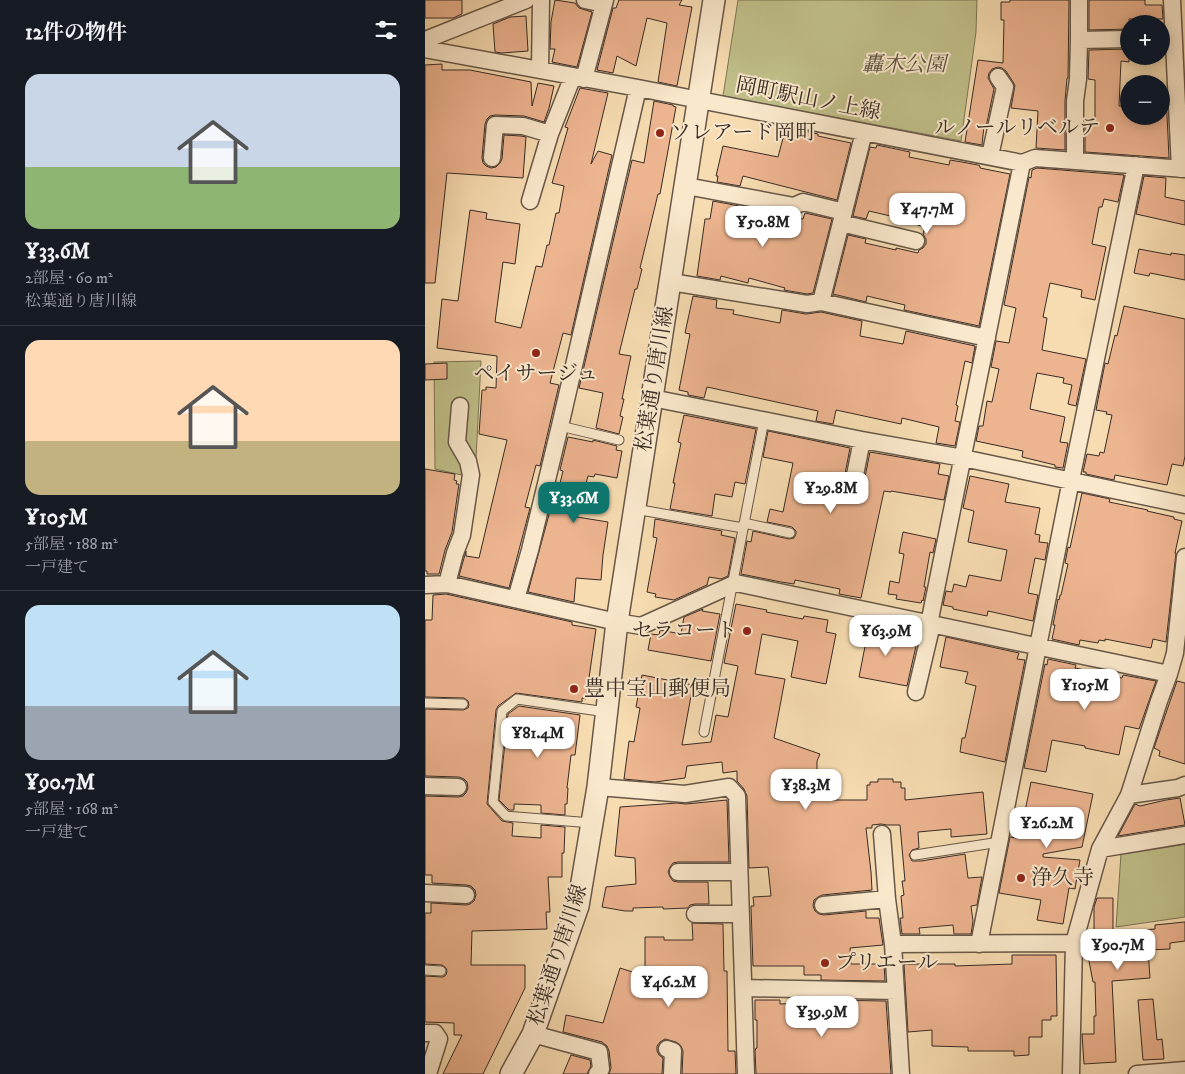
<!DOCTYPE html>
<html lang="ja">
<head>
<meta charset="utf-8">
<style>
	:root { --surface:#171b24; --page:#20242c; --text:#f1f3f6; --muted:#9ea1a6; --line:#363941; --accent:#0f766e }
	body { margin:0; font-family:"IM FELL DW Pica","Noto Serif JP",serif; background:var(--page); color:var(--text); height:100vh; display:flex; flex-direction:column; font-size:19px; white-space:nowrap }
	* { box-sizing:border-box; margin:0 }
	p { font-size:16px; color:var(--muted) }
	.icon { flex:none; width:28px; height:28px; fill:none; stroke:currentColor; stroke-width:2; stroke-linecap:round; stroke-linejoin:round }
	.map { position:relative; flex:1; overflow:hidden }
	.details { display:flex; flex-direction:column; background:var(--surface); width:425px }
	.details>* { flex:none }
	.fabs { position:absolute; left:695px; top:15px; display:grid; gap:10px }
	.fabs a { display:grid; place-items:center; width:50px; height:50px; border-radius:50%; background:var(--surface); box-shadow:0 2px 12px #0003; font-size:25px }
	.price { position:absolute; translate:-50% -42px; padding:0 11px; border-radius:10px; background:#fff; color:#222; font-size:16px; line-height:32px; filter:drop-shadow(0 1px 2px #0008) }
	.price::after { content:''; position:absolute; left:50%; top:30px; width:15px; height:11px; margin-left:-8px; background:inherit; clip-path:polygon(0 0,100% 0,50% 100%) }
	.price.current { background:var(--accent); color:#fff }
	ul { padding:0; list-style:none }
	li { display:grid; align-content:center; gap:10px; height:265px; padding:0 25px }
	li+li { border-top:1px solid var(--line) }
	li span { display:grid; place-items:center; height:155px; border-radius:15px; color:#555 }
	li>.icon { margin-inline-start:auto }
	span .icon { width:90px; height:90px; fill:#fffc; stroke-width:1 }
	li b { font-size:21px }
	h2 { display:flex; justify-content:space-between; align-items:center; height:60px; padding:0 25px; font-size:21px }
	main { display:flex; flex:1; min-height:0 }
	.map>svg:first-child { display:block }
	.green { fill:#c0bf89; stroke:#7c7557 }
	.building { fill:#edb490; stroke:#372b25 }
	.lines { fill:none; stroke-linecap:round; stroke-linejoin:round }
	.service-casing { stroke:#675748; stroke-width:11 }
	.minor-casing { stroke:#675748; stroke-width:19 }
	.tertiary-casing { stroke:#675748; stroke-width:24 }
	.service { stroke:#fae8cc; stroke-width:9 }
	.minor { stroke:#fae8cc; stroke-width:16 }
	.tertiary { stroke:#fae8cc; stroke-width:21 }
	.poi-dot { fill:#8f2418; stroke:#fae8cc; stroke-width:2 }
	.labels { text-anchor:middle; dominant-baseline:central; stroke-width:4; stroke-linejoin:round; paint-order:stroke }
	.park-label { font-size:21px; font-style:italic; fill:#59503e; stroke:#fae8cc }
	.street-label { font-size:21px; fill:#372b25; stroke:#fae8cc }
	.poi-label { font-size:21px; fill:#372b25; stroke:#fae8cc; text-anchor:start }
</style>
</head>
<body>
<main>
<section class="details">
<h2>12件の物件<svg class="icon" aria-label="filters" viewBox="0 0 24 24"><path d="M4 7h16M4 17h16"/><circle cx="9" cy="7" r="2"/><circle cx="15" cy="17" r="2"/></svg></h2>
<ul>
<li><span style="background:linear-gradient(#c9d6e8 60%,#8fb573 0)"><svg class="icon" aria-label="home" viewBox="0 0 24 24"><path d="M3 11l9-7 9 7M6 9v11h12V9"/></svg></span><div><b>¥33.6M</b><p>2部屋 · 60 m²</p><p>松葉通り唐川線</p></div></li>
<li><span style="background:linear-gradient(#ffd9b3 65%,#c2b280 0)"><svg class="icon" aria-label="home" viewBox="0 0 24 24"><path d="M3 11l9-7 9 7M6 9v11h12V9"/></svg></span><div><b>¥105M</b><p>5部屋 · 188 m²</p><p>一戸建て</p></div></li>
<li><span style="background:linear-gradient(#bfe0f5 65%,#9aa5b1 0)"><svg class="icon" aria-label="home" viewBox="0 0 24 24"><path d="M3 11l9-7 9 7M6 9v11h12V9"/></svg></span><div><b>¥90.7M</b><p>5部屋 · 168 m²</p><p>一戸建て</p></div></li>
</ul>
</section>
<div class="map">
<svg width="760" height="1074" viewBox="0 0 760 1074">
	<rect width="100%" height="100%" fill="#f7dcb1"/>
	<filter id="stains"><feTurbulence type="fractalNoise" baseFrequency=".004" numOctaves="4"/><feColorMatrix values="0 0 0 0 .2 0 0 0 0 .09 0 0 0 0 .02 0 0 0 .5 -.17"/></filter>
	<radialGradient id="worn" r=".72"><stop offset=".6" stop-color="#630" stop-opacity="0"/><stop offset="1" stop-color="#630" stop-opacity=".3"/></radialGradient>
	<path class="green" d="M313,0H552L551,32L536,141L298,96Z
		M56,361L50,478L10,469L9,362Z
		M760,844V917L691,927L696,854Z"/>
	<path class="building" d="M0,0H37V14L28,18H0Z
		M130,0L150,3L154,8L167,12L152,67L127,62L130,49H125L126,22Z
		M194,0H257L254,5L267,7L252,86L233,82L242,23L222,18L211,66L192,56L188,73L172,70L188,8H191Z
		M585,0H644L643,78H642L640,101V150L611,148L613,111L586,108L590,85L581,71L577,68L573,67L567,69L564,73L563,78L569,89L561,127L559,126L557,145L540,142L553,60L578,63L579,20H576V2H585Z
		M664,0H720V5H737L738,19H704V29L664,30Z
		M101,16L103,51L77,53L70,52L68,24L85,17Z
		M704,49V62L696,61L694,106H701V112H704V116H736L737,93H741L744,158L660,152V120L670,121V80L663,79L664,50Z
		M17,64V70H45L106,82L107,106L113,83L129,86L124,108L119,122L99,116L70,115L65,116L62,119L60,124L57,158L58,163L61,166L66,168L71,167L75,163L77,159L79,135L96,136L101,137L98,178L22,173L10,283H0V65Z
		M155,88L183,93L166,164L173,151L187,155L146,335L138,333L125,383L134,385L115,466L111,465L100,507L105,508L84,588L34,576L41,551V556L54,558L82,440L54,434L57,390H61V387L71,388L72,356L12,348L17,299L33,301L45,210L62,213L61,219L95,224L90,264L78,262L70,322L96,328L111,266L117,267L122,245H124L131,213H134L139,186L127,183L143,128L140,127Z
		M229,101L248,105V106L251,107L235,194H233L215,268L217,269L212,289H210L194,354L206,356L197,399H199L195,416L198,417L194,434L171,428L178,393L154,388L207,160L219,163Z
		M361,127L393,134V136L426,143L412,200L318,176L315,186L292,182L293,176H291L298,146L353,157Z
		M452,145L485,152L484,157L524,165L525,160L537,162L553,165L555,166V168L585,174L554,326L479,310L480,305L442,296L441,302L408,294L423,235L441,239L440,243L471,250V248L493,253L494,250L498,248L501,244V239L498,234L500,227L486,223L487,221L444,211L441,219L428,216L445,147L451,148Z
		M612,168L699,175L693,202L679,199L677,207H674L667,244L681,247L670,300L656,297L657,290L625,283L618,317L622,318L617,350L661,359L651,406L643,404L647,385L638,383L639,378L612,373L606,403L605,409L640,417L635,442L643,443L638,468L630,467V465L597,457L598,451L551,441L554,426H558L562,401L567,402L574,369L566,367L571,341L584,343L591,308L579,305L604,177L606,178L607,170Z
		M719,176L741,178L740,197L760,201V225L711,214Z
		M288,201L314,206L313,214L352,220L353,214L378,219L380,213L407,219L388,293L382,294L359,290L360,288L324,278L323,283L296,276L295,280L272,276L280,219H285Z
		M714,249L746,255V253L760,255V280L725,273L724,276L709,273Z
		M268,296L292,300L291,308L309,310L308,314L355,323L357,310L381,314L396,312L437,321L435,336L478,344L481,331L550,346L547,363L540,361L531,405L533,406L530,421L535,422L530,446L511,443L514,427L477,418L476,424L411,410L408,424L391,421L393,411L282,387L279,398L263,395V392L254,390L265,334L260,333Z
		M699,306L760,319V456L758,466L747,464L742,485L690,475L689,480L661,474V472H658L662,454L674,456L675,452L679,453L687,415L681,414L682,412L671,410L680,363L683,364L690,335L692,336Z
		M22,363V379L0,380V364Z
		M259,415L331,429L320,484L310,482L307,497L290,494L287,516L245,509L250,483H248L256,443L253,442Z
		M343,431L425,448L418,484L419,489L422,493L426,495L432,494L436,491L438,487L445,452L515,464L513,474L524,476L519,500L466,491V492L459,491L436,598L414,594L415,589L370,580L369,584L356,582L316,574L322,541L326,542L328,531L364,539L369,538L371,534V531L367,527L342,522L345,509L358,512L368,463L338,457Z
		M143,437L168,442V440L192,446L191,450L197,451L192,478L170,474L169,477L163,476L152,517L183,522L178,555L176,580L151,578L149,602L103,592L125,511L128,512L138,471L135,470Z
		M0,469L30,474L29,480L32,481L31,484H34L27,532L20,550L14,574H2V571H0Z
		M545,476L584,484L580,502L615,508L610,534L615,535L614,542L623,543L620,560L610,558L603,593L613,595L608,621L563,611L562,616L528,609V607L518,605L521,591L527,592L529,584L541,587L544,575L576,581L582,550L543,542L549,511L538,508Z
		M657,493L685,499L684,502L723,510L722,511L749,517V519L757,521L750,553H751L741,642L728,639L726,648L680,639V641L674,640L673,643L655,640L654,645L627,639L630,625H628L633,599L634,600L635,595H636L643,564L640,563L643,547L645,548Z
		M230,519L297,531L296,535L310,538L303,576L296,579L284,577L282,585L249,600L230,597L231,594L222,592L232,538L228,537Z
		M478,532L511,539L508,553L505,552L499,587H501L498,601L497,600L496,603L471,599L472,595L463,594L465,581L474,583L479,554L474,553Z
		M21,594L147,622V625L171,629L161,699L157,698V702L91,693L73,706L71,710L62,804L77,821L88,823L87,836L116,838V825L140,827L139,853H137V877H123L125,912H121L122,929L47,931L46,965H100V988L58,1074H18L37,1035H29V1023L0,1022V976L18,977L21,975L22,971L21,968L17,965L0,964V913H6V903L41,905L45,904L49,901L51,895L50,890L46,886L41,885L7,883V875H0V796L33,797L38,796L41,793L43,788L42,782L39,779L34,777L0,776V709L38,710L43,708L44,705L43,701L39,698L0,697V620H7L8,595Z
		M311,604L342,610L341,612L378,619L379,616L403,620L401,632L411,634L401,684L366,677L373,641L337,634L330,674L360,679L349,738L395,754L392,761V800H442V785H445V782H453V779H468V782H476V788H480V800L558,792L562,834L526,837V829L493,832L494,848L487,850L484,855L487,861H496L540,854L543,878L557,877L552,905L546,906L548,921L546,934H529L528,925L494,928L495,934H477L475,918H478L476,896L479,895L477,881H480L475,825H462L456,824L447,825V828H441L446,872L447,890L397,895L393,897L389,900L388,906L390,911L394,914L399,915L441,911V918H454L458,945L425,948L426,964H459L460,981L396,980V975H379V966H328L326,906H329L328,897L346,896L343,867L324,868L322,796L319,789L312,781V771L298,773L297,762L262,766L260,778L230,782L199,779L204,741L209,742L215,708L211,707L217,675L268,685L257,745L286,742L291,715L303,717L313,666L299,663Z
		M278,609L277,611L295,614L286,661L223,650L226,634L234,635L235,630L256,634L259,617Z
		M445,621L463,625L460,639L491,646L482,686L434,677Z
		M521,637L594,653L592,659L600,660L580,762L535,752L537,738H540L551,686L540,683L543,672L515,667Z
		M623,659L651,665L650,668L697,678L698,675L731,681L714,729L700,726L694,755L660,748V746L627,740L621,772L599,768L620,664L622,665Z
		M752,681L760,683V764L734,756L735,751L729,748Z
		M94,706L155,715L150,755H146L142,788H143L142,804H140V815L116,813V805L89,804V810H84L74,800L83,714Z
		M606,782L668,794L657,847L618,854V857L655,860L650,889L644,888L638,924L612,920L616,900L574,893L585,837L592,838L597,810L600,811Z
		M755,798L760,825L693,836L710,804L715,806L741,800Z
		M302,800L304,862H253L248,863L245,867L243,872L245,877L248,881L253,882H283L284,904H270L265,905L263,908L238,909V907L208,908V911H200L177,907L181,887L211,884L210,858L190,856L195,807L252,803L261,804Z
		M672,898H688V932L730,929V925L760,922V941L745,943V949L723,950L725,978L687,981L691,1062L659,1064L657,1034H669V1016H671L670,982H668L660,940L662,934L669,933V907Z
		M267,923L298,924L299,971H302L303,1051H310L311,1074H257L258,1051L256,1046L251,1042L240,1039L235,1042L232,1046V1051L234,1055L238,1058L237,1074H184L186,1068L184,1051L182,1046L177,1042L138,1032L141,1015L178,1023L195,968L220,976V937H239V940H268Z
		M587,955H631L632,1016H626V1020H617V1037H604V1055L589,1056V1051H543V1047L507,1046V1030L483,1032L479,964H530V966L587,964Z
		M728,999L732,1040L737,1039L739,1059L718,1060L713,1000Z
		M330,1000H355V1004L396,1002V1000L461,1001L466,1074H331L330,1051L331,1048H332V1020H330Z
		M146,1055L165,1060L166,1066L162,1074H138Z"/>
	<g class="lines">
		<defs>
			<path id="service" d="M135,426L194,440
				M210,509L318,528
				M319,523L365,533
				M0,703L38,704
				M279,732L339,420
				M167,823L81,816L68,802L77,711L92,699L181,712
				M490,855L575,842
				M0,970L16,971"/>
			<path id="minor" d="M160,0L179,4
				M654,0V40
				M747,0L755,169
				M0,40L101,0
				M0,49L213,88L597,163L610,158L760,169
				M115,69L116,0
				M159,79L180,0
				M565,156L580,87L573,77
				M67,158L70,125L98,126L125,134
				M650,161V101L653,79L654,40L704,39
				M261,186L369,206L378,202L419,212
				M105,201L125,134L148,76
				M416,223L491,241
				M246,282L382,304L396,302L562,338
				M396,302L439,132
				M227,398L437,440L538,458L760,505
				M428,485L437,440
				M22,584L30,553L37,535L46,475L43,461L32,442L35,406
				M0,585L22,584L192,622L216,626L311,583L744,674
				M91,599L105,550L135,426L213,88
				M504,624L597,163
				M491,692L507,624
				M0,786L33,787
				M173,787L260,794L304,787L312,796L321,1074
				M704,795L753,788L760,785
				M457,834L462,899L468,944L476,1074
				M675,849L760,835
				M253,872H314
				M0,893L41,895
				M398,905L462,899
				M270,914H316
				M468,944L649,943
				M554,944L646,480L711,165
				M319,988L471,991
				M0,1033H10L14,1039L3,1074
				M108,1034L174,1052L176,1069L172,1074
				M242,1049L248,1051L247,1074
				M646,1074L649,943L675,849L704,795L734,701L744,674L750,653L760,557
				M712,1074L760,1070"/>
			<path id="tertiary" d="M86,1074L108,1034L153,906L173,787L192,622L289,0"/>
		</defs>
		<use href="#service" class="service-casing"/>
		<use href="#minor" class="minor-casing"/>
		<use href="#tertiary" class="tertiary-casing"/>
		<use href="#service" class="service"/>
		<use href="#minor" class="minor"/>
		<use href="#tertiary" class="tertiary"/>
	</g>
	<g class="poi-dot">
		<circle cx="685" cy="128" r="5"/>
		<circle cx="235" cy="133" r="5"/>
		<circle cx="111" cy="353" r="5"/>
		<circle cx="322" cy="631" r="5"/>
		<circle cx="149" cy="689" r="5"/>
		<circle cx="596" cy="878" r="5"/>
		<circle cx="400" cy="963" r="5"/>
	</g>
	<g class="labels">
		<g class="park-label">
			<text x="479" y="65">轟木公園</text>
		</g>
		<g class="street-label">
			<text transform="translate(383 99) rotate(11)">岡町駅山ノ上線</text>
			<text transform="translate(230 379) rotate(-81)">松葉通り唐川線</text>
			<text transform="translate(133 955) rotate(-72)">松葉通り唐川線</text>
		</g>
		<g class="poi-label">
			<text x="675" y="128" text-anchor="end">ルノールリベルテ</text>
			<text x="245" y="133">ソレアード岡町</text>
			<text x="111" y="374" text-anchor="middle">ペイサージュ</text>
			<text x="312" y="631" text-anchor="end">セラコート</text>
			<text x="159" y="689">豊中宝山郵便局</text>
			<text x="606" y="878">浄久寺</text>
			<text x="410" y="963">プリエール</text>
		</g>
	</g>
	<rect width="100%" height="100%" filter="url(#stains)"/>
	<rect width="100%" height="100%" fill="url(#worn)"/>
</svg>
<div class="fabs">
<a>+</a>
<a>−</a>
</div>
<b class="price" style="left:502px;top:235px">¥47.7M</b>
<b class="price" style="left:338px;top:248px">¥50.8M</b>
<b class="price" style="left:406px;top:514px">¥29.8M</b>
<b class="price current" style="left:149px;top:524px">¥33.6M</b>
<b class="price" style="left:461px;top:657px">¥63.9M</b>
<b class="price" style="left:660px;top:711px">¥105M</b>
<b class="price" style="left:113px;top:759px">¥81.4M</b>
<b class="price" style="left:381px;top:811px">¥38.3M</b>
<b class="price" style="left:622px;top:849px">¥26.2M</b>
<b class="price" style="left:693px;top:971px">¥90.7M</b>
<b class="price" style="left:244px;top:1008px">¥46.2M</b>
<b class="price" style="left:397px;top:1038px">¥39.9M</b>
</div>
</main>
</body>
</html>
